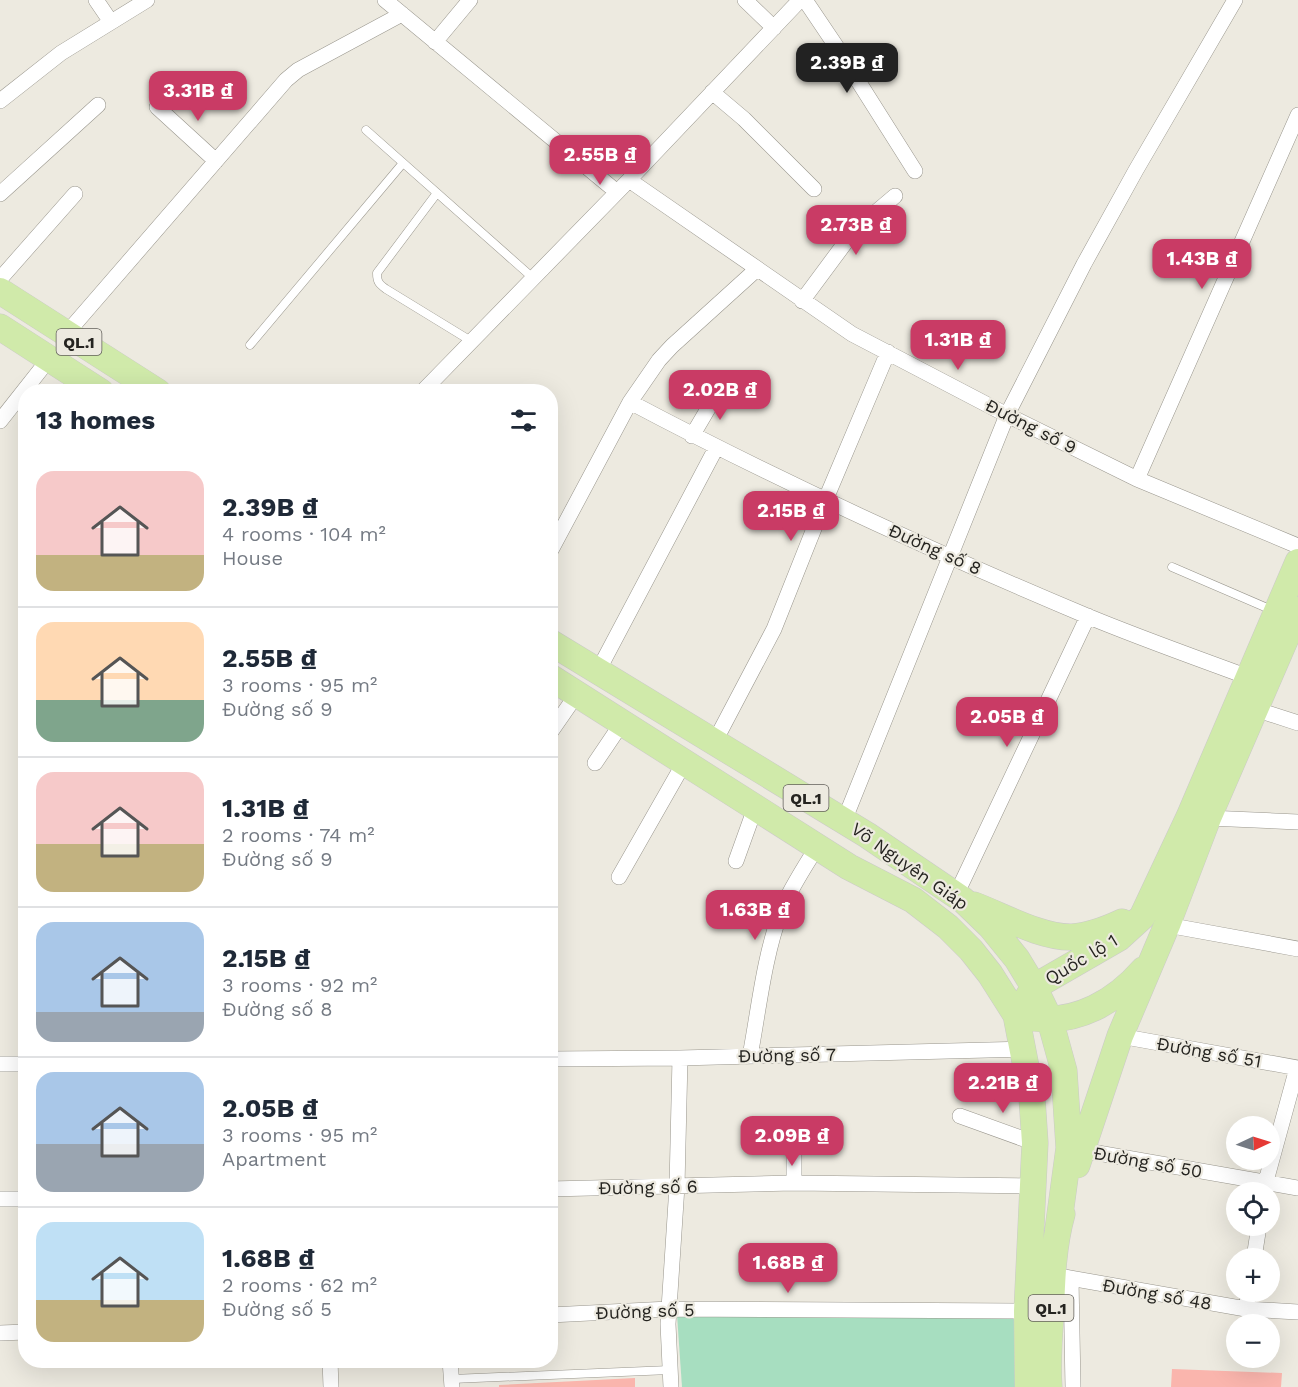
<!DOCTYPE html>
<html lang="en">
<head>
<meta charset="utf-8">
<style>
	:root { --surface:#fff; --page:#f2f2f3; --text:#1f2937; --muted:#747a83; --line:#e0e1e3; --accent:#c93b65 }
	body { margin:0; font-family:"Work Sans",sans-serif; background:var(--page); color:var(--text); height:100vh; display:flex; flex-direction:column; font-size:22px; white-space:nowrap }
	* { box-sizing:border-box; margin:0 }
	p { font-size:20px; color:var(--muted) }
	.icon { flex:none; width:33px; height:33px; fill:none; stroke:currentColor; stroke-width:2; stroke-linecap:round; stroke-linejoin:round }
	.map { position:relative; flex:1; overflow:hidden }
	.details { position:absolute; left:18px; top:384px; width:540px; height:984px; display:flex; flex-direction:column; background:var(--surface); border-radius:24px; box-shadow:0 6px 24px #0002 }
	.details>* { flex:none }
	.needle { width:39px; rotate:86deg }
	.controls { position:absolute; left:1226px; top:1116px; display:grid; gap:12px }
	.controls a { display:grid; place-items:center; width:54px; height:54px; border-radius:50%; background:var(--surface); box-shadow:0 6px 24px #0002; font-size:30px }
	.price { position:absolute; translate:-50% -51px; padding:0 14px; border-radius:12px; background:var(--accent); color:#fff; font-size:20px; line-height:39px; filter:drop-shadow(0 2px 3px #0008) }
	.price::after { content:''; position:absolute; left:50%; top:36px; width:18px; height:14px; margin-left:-9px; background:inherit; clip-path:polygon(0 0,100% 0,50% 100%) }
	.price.current { background:#222; color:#fff }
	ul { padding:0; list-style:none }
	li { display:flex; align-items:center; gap:18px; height:150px; padding:0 18px }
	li+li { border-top:2px solid var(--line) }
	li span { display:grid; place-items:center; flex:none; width:168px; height:120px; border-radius:18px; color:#555 }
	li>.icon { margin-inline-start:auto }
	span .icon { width:72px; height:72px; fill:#fffc; stroke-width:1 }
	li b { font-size:26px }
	h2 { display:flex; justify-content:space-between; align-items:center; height:72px; padding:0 18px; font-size:26px }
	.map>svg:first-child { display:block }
	.green { fill:#a7dec0 }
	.building { fill:#fab5ad }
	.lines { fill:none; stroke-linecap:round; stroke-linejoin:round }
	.service-casing { stroke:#99968d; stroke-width:9 }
	.minor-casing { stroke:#99968d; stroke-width:16 }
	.trunk-casing { stroke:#cbcac9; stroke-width:27 }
	.service { stroke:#fff; stroke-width:8 }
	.minor { stroke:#fff; stroke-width:15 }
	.trunk { stroke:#d0eaaa; stroke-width:26 }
	.labels { text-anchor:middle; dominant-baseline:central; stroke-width:4.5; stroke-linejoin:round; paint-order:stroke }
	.shield { fill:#edeae0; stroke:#615f5a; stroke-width:1.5 }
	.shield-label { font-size:16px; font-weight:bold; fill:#252420 }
	.street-label { font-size:18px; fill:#252420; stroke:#edeae0 }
</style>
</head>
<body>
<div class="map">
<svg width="1298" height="1387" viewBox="0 0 1298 1387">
	<rect width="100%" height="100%" fill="#edeae0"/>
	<path class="green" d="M677,1315L1018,1317L1022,1387H682Z"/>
	<path class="building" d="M1172,1369L1282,1373L1281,1387H1171Z
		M635,1378V1387H499V1385Z"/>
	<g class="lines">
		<defs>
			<path id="service" d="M366,130L533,278
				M437,193L377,273C377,282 379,284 386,289L471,341
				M250,345L403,163
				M1172,567L1272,610
				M452,1379L670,1370"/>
			<path id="minor" d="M96,0L111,22
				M385,0L617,192
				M745,0L774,28
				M805,0L836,46L915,171
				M435,42L470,0
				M712,92L744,119L814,189
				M0,101L61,53L147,0
				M157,107L216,161
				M629,180L852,334L1007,415L1137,479L1298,546
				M0,194L98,105
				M0,279L75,194
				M802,301L845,243L869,218L895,196
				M66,334L286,80L298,70L402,14
				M422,392L629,180L800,0
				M630,402C779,481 932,551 1087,616C1140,638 1194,657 1248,677
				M0,421L49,359
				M692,436L719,390
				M1137,479L1298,115
				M550,552L630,402L659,360L672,346L757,269
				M598,671L716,448
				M1255,709L1298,723
				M550,733L577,694
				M714,743L774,629L825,501L888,352
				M595,763L622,723
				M1208,818L1298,822
				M844,821L1007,415L1084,264L1136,170L1235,0
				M736,861L755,808
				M619,877L684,763
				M956,895L1088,616
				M1167,925L1298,949
				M1120,1036L1298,1068
				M750,1056C759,1008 764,957 781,911C790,889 804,868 817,847
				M550,1059L680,1058L1023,1049
				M0,1064H26
				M960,1116L1035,1143
				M1075,1149L1298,1188
				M794,1183V1126
				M550,1189L794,1183L1033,1186
				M1263,1192L1297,1068
				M0,1199H26
				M1254,1258L1259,1226
				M1053,1275L1246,1309L1298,1312
				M1071,1279L1073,1387
				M1246,1309L1249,1292
				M550,1315L669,1309L1027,1311
				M0,1333L26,1332
				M330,1360L331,1387
				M450,1360L452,1387
				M671,1387L668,1324L677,1186L680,1058"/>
			<path id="trunk" d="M0,291L158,392
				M0,327L101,392
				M550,642L867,835L963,900L991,927L1017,959L1034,987L1050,1020L1064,1071L1069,1148L1058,1229
				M550,677L849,867L913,900L948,927L971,950L990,974L1016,1015L1032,1098L1035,1143L1027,1311L1028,1387
				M974,905C1003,916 1042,938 1072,937C1089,936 1107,929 1122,922
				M1026,1000L1034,987L1119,938L1142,917L1189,817L1298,562
				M1034,1018C1077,1024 1116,1001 1143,970
				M1077,1165L1120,1036L1167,925L1208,818L1298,610
				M1049,1387C1047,1362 1049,1337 1051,1312C1052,1280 1053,1246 1062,1214"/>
		</defs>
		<use href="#service" class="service-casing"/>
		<use href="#minor" class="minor-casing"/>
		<use href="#trunk" class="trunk-casing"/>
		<use href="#service" class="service"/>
		<use href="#minor" class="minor"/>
		<use href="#trunk" class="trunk"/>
	</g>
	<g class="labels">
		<g class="shield">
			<rect x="56.5" y="329" width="45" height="26" rx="4.5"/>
			<rect x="783.5" y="785" width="45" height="26" rx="4.5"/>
			<rect x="1028.5" y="1295" width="45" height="26" rx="4.5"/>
		</g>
		<g class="shield-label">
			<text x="79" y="342">QL.1</text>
			<text x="806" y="798">QL.1</text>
			<text x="1051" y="1308">QL.1</text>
		</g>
		<g class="street-label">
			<text transform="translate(1031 426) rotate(27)">Đường số 9</text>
			<text transform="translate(935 549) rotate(24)">Đường số 8</text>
			<text transform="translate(910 866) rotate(35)">Võ Nguyên Giáp</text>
			<text transform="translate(1081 959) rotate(-31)">Quốc lộ 1</text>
			<text transform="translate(1209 1052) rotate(10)">Đường số 51</text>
			<text transform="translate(787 1055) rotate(-1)">Đường số 7</text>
			<text transform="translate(1148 1162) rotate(10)">Đường số 50</text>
			<text transform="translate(648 1187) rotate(-1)">Đường số 6</text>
			<text transform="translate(1157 1294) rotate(10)">Đường số 48</text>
			<text transform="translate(645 1311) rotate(-2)">Đường số 5</text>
		</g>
	</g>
</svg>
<div class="controls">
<a><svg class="needle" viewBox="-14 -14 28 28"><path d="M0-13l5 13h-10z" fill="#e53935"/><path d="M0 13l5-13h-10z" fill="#747a83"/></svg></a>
<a><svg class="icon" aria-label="locate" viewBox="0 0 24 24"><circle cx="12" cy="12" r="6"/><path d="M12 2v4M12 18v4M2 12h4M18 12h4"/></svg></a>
<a>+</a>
<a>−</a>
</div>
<b class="price current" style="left:847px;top:94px">2.39B ₫</b>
<b class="price" style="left:198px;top:122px">3.31B ₫</b>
<b class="price" style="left:600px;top:186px">2.55B ₫</b>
<b class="price" style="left:856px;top:256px">2.73B ₫</b>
<b class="price" style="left:1202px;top:290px">1.43B ₫</b>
<b class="price" style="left:958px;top:371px">1.31B ₫</b>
<b class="price" style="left:720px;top:421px">2.02B ₫</b>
<b class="price" style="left:791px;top:542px">2.15B ₫</b>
<b class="price" style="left:1007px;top:748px">2.05B ₫</b>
<b class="price" style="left:755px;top:941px">1.63B ₫</b>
<b class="price" style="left:1003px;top:1114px">2.21B ₫</b>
<b class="price" style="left:792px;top:1167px">2.09B ₫</b>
<b class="price" style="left:788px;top:1294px">1.68B ₫</b>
<section class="details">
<h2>13 homes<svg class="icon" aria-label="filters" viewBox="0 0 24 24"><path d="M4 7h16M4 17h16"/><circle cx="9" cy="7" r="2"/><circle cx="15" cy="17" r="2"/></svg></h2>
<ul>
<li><span style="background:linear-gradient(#f6c9c9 70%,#c2b280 0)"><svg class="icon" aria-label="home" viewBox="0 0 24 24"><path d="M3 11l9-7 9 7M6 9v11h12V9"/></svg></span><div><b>2.39B ₫</b><p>4 rooms · 104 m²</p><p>House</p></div></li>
<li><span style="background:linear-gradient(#ffd9b3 65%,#7fa58c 0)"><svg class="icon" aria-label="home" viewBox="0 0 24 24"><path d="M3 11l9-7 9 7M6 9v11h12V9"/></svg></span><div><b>2.55B ₫</b><p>3 rooms · 95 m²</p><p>Đường số 9</p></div></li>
<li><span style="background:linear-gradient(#f6c9c9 60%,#c2b280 0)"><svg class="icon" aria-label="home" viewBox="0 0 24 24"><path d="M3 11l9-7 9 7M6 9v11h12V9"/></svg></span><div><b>1.31B ₫</b><p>2 rooms · 74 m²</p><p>Đường số 9</p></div></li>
<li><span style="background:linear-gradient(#a9c7e8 75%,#9aa5b1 0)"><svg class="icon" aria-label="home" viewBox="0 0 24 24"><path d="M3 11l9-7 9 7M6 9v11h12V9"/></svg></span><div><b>2.15B ₫</b><p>3 rooms · 92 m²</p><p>Đường số 8</p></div></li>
<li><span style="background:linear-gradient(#a9c7e8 60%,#9aa5b1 0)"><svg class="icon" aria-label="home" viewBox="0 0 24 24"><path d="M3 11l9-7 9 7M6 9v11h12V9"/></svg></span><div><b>2.05B ₫</b><p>3 rooms · 95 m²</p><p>Apartment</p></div></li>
<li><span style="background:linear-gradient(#bfe0f5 65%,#c2b280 0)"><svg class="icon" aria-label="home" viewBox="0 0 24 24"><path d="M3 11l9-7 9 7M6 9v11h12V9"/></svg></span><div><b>1.68B ₫</b><p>2 rooms · 62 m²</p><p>Đường số 5</p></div></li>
</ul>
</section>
</div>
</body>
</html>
